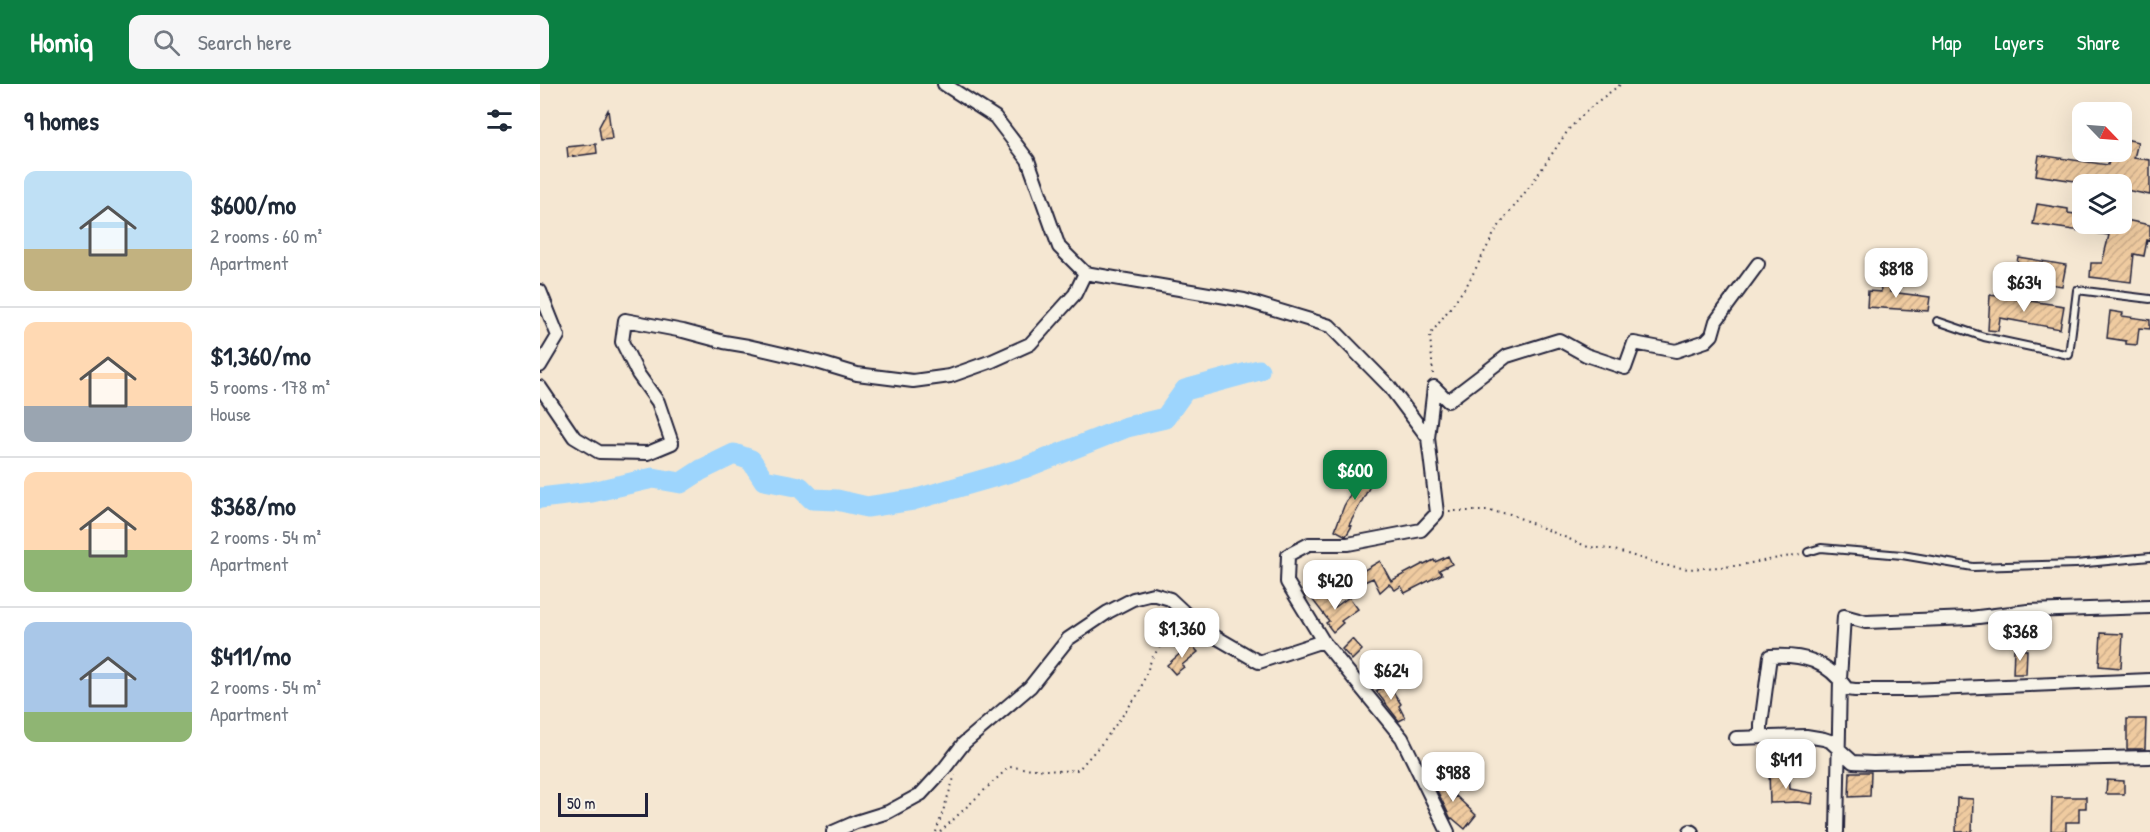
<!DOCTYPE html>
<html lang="en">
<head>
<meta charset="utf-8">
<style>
	:root { --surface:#fff; --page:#f6f6f7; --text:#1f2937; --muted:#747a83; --line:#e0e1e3; --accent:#0b8043 }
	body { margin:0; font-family:"Patrick Hand",sans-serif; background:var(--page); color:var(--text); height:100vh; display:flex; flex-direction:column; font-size:22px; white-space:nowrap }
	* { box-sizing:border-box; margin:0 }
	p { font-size:20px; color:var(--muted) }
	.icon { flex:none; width:33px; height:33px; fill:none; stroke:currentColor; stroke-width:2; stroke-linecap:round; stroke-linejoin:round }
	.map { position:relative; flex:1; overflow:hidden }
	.details { display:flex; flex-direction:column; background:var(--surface); width:540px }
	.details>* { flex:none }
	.needle { width:39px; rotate:115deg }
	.controls { position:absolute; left:1532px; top:18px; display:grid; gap:12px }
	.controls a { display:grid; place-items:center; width:60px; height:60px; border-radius:12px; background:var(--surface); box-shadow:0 6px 24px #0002; font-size:30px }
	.scale { position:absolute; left:18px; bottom:15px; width:90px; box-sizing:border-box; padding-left:6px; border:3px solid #22223b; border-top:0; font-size:16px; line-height:21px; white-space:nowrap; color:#22223b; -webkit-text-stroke:4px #f7f3e8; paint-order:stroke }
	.price { position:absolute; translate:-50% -51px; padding:0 14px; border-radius:12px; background:#fff; color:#222; font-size:20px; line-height:39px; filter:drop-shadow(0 2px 3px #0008) }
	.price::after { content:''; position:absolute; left:50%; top:36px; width:18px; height:14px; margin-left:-9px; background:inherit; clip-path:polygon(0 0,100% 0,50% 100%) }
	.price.on { background:var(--accent); color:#fff }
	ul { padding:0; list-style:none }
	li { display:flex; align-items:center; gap:18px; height:150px; padding:0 24px }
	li+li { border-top:2px solid var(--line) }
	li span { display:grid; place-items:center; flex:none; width:168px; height:120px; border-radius:12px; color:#555 }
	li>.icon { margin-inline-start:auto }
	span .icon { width:72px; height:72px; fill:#fffc; stroke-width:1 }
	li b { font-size:26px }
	h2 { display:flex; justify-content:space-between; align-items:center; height:72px; padding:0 24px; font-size:26px }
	header { display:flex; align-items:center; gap:36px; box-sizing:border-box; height:84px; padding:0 30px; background:var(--accent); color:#fff }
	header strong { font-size:28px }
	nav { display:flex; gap:33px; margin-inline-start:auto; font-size:21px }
	.search { width:420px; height:54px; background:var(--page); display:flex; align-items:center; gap:15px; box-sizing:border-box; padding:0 21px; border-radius:12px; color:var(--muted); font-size:22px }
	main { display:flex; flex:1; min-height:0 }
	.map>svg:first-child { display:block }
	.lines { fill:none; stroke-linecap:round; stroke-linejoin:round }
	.river { stroke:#9dd5fd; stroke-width:21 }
	.building { fill:url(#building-hatch); stroke:#22223b; stroke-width:1.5 }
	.service-casing { stroke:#22223b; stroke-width:10 }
	.minor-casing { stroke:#22223b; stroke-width:16 }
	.path { stroke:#22223b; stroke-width:2; stroke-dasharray:1.5 4.5; stroke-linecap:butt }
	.service { stroke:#f7f3e8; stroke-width:6 }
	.minor { stroke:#f7f3e8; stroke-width:12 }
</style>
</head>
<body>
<header>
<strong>Homiq</strong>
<div class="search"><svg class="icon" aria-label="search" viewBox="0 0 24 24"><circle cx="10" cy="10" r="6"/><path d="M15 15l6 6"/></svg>Search here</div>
<nav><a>Map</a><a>Layers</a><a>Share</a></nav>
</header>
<main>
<section class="details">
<h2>9 homes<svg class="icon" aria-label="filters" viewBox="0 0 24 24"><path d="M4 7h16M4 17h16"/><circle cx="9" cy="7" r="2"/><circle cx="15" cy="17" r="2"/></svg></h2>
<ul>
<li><span style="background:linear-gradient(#bfe0f5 65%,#c2b280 0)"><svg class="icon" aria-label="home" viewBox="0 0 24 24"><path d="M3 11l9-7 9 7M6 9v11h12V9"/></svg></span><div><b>$600/mo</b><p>2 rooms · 60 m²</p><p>Apartment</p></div></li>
<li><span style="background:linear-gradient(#ffd9b3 70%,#9aa5b1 0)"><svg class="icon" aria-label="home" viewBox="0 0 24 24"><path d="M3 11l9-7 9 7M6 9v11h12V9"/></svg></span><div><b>$1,360/mo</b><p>5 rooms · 178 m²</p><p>House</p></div></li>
<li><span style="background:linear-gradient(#ffd9b3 65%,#8fb573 0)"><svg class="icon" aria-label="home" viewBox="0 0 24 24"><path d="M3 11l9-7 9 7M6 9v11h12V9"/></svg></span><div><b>$368/mo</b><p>2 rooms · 54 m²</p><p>Apartment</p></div></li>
<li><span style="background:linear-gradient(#a9c7e8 75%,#8fb573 0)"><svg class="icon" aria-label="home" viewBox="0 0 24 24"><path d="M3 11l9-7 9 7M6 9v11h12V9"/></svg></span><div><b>$411/mo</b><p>2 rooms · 54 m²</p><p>Apartment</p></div></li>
</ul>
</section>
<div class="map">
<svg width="1610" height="748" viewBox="0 0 1610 748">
	<defs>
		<pattern id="building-hatch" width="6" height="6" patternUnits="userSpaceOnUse" patternTransform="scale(1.5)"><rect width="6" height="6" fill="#efcba0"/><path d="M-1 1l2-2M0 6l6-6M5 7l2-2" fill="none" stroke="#cdae8b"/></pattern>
	</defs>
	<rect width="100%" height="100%" fill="#f5e7d2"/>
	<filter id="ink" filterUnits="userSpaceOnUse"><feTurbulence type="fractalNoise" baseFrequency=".0167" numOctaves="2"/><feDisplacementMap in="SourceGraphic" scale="12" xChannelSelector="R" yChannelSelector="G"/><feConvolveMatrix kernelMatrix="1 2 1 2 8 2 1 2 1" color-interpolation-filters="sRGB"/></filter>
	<g filter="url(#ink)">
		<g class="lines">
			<path class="river" d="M0,414L52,408L113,394L141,399L161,386L194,370L211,376L224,396L260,403L272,415L297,416L327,423L373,416L484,384L587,343L625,334L645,306L719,286"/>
		</g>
		<path class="building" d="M68,26L72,55L61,56L59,43Z
			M1581,54L1598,58L1594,74L1610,76V111L1581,105V100H1555L1496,91L1499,71L1568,81L1572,68H1581Z
			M56,60L57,69L28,73L27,63Z
			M1497,120L1528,125V129L1542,131V140H1581V135L1610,141V157L1607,156L1604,172L1594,170L1591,198L1550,193L1551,179H1562L1569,151L1493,140Z
			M1478,173L1526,181L1522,202L1474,195Z
			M1340,195H1350V208L1390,213L1388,227L1327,223L1328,207L1341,208Z
			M1450,211L1524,222L1520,245L1460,234L1458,247L1448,246Z
			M1570,227L1583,229L1582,232L1610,236V245L1599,244L1597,261L1586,260V257L1567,254Z
			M826,383L837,389L809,441L812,442L806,452L795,446L804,422Z
			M908,472L912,480L899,486L902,490L865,509L861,502L855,506L849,500L840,508L833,494L805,507L801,498L787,504L780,489L808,478L814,492L840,477L851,497L883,480L884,481L894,476L895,478Z
			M782,508L794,524L809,513L818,525L801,537L803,539L793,548L786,539L789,537L772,515Z
			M1561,549L1583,550L1581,584L1559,582Z
			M812,555L822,566L812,576L802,565Z
			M651,560L658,568L642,581L644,583L635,590L627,581Z
			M1474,565L1487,566L1486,590H1473Z
			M848,600L861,620L859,622L865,634L859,637L836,607Z
			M1587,635H1606L1605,665H1587Z
			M898,686L912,716L916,712L936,731L925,745L912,734L911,735L889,690Z
			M1229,687H1249L1250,705L1273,709L1272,720L1258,718L1230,719Z
			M1310,688H1331L1330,712L1309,713Z
			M1567,696L1584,697V710H1566Z
			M1512,713H1546V724H1539V738H1526V747H1511Z
			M1417,714L1433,715L1432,748H1416Z"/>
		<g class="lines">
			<defs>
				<path id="service" d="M1397,237L1444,253L1529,271L1537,206L1610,215
					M1268,468L1281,464L1362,471L1433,483L1536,480L1610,473"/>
				<path id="minor" d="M404,0L455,33L488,76L519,163L545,189L704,216L790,242L849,302L888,354L897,429L881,446L808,460H769L748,471L747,498L783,557L862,654L908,748
					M0,207L18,252L0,282
					M0,303L34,353L59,368L108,369L132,359L118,318L98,290L82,258L85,236L143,247L184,258L208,262L277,278L317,290L373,297L410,292L452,277L490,260L535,210L545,189
					M888,354L894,303L908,317L967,272L1019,256L1046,271L1085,284L1094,259L1136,267L1166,257L1172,251L1176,237L1218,180
					M1227,653L1221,649V641L1230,572C1264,570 1287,577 1307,605L1315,606H1370L1610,596
					M1196,654L1266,652L1284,655L1290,657L1313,678L1333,679L1610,673
					M1150,747L1152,748
					M293,748L316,738L348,728L381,710L404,685L424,659L490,603L528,555L568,528L593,515L613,510L630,515L662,545L719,578L783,557
					M1297,748L1300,595L1304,532L1326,538L1430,534L1488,527L1610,523"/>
			</defs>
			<use href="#service" class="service-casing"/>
			<use href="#minor" class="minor-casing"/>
			<path class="path" d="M893,290L890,251L927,201L956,146L990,102L1029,45L1053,21L1081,0
				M909,427H948L970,430L1048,463L1071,465L1123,481L1149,485L1195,482L1261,470
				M396,748L415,691
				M400,748L469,683L520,687L538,686L563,658L599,609L612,574L628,551L647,547"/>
			<use href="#service" class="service"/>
			<use href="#minor" class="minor"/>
		</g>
	</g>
</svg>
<div class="controls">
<a><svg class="needle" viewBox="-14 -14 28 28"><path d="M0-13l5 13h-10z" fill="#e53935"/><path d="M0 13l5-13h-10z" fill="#747a83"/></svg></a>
<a><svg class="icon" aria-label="layers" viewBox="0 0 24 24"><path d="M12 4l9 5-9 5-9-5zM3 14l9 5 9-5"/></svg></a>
</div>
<div class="scale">50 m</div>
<b class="price" style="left:1356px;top:215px">$818</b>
<b class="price" style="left:1484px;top:229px">$634</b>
<b class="price on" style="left:815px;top:417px">$600</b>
<b class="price" style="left:795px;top:527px">$420</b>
<b class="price" style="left:642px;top:575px">$1,360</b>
<b class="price" style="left:1480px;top:578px">$368</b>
<b class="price" style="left:851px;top:617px">$624</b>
<b class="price" style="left:1246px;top:706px">$411</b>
<b class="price" style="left:913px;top:719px">$988</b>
</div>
</main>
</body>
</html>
